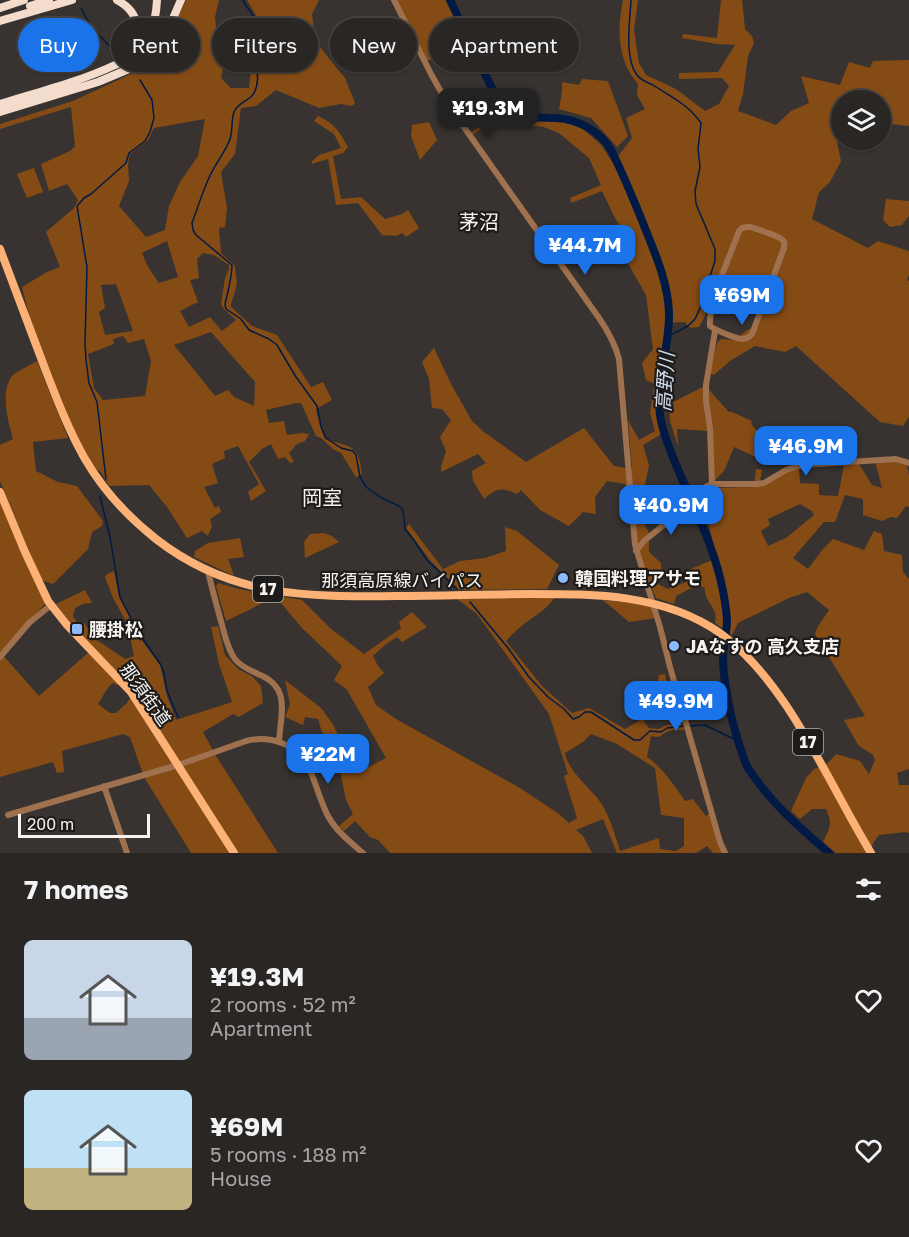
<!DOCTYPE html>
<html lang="en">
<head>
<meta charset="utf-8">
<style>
	:root { --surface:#2a2624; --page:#322e2c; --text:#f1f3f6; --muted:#a5a5a6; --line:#464341; --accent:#1a73e8 }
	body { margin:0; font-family:"Golos Text","Noto Sans JP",sans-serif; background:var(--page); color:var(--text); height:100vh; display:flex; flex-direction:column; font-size:22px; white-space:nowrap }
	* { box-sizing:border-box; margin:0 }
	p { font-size:20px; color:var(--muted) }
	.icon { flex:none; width:33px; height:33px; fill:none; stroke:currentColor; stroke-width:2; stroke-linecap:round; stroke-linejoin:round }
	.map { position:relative; height:853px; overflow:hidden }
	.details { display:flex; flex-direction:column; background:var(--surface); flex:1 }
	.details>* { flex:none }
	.guide { position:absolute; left:18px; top:18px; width:600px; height:54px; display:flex; gap:12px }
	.controls { position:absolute; left:831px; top:90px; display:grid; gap:12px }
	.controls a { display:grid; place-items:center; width:60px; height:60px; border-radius:50%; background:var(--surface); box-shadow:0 2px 4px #0004,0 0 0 2px var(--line); font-size:30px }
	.scale { position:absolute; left:18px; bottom:15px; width:132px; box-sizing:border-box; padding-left:6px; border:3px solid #f6f3f1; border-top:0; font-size:16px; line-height:21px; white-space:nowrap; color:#f6f3f1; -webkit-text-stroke:4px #1e1c1a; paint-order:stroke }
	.price { position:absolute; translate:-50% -51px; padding:0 14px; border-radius:12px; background:var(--accent); color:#fff; font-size:20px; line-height:39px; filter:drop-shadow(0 2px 3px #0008) }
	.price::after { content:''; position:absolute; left:50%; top:36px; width:18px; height:14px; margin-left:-9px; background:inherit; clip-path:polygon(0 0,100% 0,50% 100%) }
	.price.selected { background:#222; color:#fff }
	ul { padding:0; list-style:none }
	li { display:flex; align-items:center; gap:18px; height:150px; padding:0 24px }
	li span { display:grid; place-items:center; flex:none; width:168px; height:120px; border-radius:9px; color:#555 }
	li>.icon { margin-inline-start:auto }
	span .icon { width:72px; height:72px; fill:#fffc; stroke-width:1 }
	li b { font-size:26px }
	h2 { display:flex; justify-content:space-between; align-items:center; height:72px; padding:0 24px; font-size:26px }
	.chip { padding:0 21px; border-radius:27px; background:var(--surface); box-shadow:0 2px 4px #0004,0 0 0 2px var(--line); font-size:21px; line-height:54px }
	.chip.selected { background:var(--accent); color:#fff }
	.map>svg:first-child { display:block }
	.green { fill:#854b14; fill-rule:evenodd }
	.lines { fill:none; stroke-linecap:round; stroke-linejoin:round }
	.stream { stroke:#001a45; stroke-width:1.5 }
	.river { stroke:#001a45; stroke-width:8 }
	.minor { stroke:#9f714e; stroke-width:6 }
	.major { stroke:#fcb276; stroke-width:8 }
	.highway { stroke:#f3dccb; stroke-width:8 }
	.poi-dot { fill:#8db9fc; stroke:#1e1c1a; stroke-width:2 }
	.labels { text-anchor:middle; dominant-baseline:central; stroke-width:4.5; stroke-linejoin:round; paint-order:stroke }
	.shield { fill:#1e1c1a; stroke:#b5b2b0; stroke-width:1.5 }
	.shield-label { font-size:16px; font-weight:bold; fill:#f6f3f1 }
	.poi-label { font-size:18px; font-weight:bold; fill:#f6f3f1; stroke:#1e1c1a; text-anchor:start }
	.street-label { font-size:18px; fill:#f6f3f1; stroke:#1e1c1a }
	.neighbourhood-label { font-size:20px; fill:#f6f3f1; stroke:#1e1c1a }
	.water-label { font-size:20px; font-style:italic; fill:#cfdbed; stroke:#1e1c1a }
</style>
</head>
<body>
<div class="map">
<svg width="909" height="853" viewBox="0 0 909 853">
	<rect width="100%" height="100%" fill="#383330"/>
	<path class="green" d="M186,0H219L215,17L217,37L227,48L221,78L231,88H249L252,64H246L241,62L242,47L258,33L261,27L257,17L247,0H319L312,14L315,41L345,78L355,103L352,106L341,104L319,108L276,90L256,106L241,108L235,154L221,172L227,208L225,227L219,228L221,253L235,266C235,273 238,281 236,287C235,294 231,300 231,307L252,326L277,335L311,387L323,382L332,400L316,409L322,431L325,439C350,447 359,444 362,474L356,477L341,453L333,449L321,438L316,436L301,403H296L266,410L269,423L284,421L287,435L302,433L309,434L305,441L297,444L289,453L294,462L290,463L285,457L278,459L271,444L262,449L249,462L266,491L251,501L248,492L259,484L238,446L224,451L225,458L212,464L218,483L204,487L215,508L219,506L221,512L210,519L212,526L208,536L202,531L187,538L167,507L149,485L109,486L101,472L95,469L84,451L67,415L44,357L30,319L22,287L47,272L60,267L46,232L74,208L78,200L67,184L49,191L41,164L70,151L75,146L71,107L0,129V124L73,101L133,73L152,59L159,50L170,33ZM205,119L198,156L180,182L169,206L165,230L146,237L119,206L129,181L128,164L130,154L148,140L154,128ZM167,241L178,277L159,283L148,267L142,253ZM203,253L214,255L229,265V269L225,278L221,304L224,309L236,320L222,331L210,317L189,327L180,311L198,302L190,280L199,278L197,259ZM116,284L133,331L105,335L99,312L105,308L101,285ZM211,332L255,382L254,406L234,397L228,390L215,396L174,345ZM123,336L128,343L144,339L151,361L145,396L103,400L94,388L88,354L114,344L113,339Z
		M391,0H448L458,26L462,41L447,57L423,61Z
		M623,0H638L634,30L639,63L646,75L676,89L705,111L719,104L729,86L722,78L679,79V73L718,72L735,45L717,44L682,38L683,34L717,38L721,0H742L745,29L752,36L754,43L748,56L743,94L738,111L776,125L791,111L809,103L801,76L840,85L849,62L870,68L873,61L909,60V126L881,123L880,100H842L841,125L837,142L841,161L830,182L819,192L812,219L868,248L878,241L909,251V275L907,280L909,281V417L903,426L880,422L796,346L785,352L755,346L730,361L714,375L710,373L717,343L721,339L735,340L747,330L758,326L766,303L716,285L704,318L699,327L690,328L685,322L666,323L659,392L660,435L643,445L649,465L639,513L649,533V552L661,563L662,573L654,582L668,589L686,582V571L717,558L701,493L708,488L754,487L756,469L762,470L759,486L787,471L799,468L800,483L819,484V495L838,496L844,465L859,464L872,485L882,488L875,461L896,460L907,465L909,475V507L906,506L897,518L891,517L882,521L863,515V499L845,495L835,522H824L793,558L808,569L823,549L833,539L864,550L874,531L882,534L884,551L902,555L903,572L909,579V769L897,773L899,785H909V833L905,832L879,835L873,843L870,853H836L823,842C830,827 833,824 826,809H812L800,819L791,811L806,778L814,769L827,764L836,754L860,761L869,774L875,760L873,755L858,745L844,720L865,716L815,634L817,628L829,610L807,592L789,598L738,623L732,635L715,623C718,612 711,607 707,598C705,594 705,590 704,587L695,586L676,596L674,604L656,598L643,566L636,544L633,511L625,484L607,481L595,497L596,514L583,512L569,526L540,510L521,490L517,494C502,487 496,488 484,499L473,481L472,471L486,463L478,454L441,472V467L446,451L440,437L451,420L442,409L432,408L429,379L422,362L434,348L451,384L472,421L484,432L526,462L584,428L614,466L632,469L628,420L639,440L655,431L650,413L654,384L646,380L642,363L653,349L646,295L622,253L629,241L614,216L602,191L571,203L570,198L601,185L589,158L559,133L544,127L505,122L495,128L489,123L472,135L471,133L496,115L494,102L497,101L510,113L529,120L556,119L581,127L601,145L613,163L632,138L626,118L645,109L637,95L638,84C617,60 617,30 623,0ZM800,504L812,511L814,515L786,538L768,546L761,531L770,525L768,519Z
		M582,79L608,81L628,136L617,147L591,118L559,109L562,92V82L579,85Z
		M318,116C335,124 339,131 348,147L343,153L333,156L341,199L361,197L385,219L402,214L408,210L419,228L406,237L402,233L396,236L382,235L358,203L336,205L328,159L312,164V161L319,155L341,148L334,134L314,121Z
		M429,122L437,140L420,160L411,136L412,125Z
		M34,168L43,192L27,198L17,174Z
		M886,199L909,201V216L902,225L890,227L883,220Z
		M37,361L68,438L33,442L36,471L58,482L77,486L103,521L102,526L92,532L88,549L53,584L41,580L0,481V445L13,439C8,421 0,392 12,376C19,370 29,366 37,361Z
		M703,387L708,431L677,429L678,446L670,421L669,404Z
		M709,390L729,412H732L752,421L751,424C765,440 764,438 758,458L734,447L724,471L715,480L707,391Z
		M0,500L45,604L1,653L39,696L89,652L120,684L117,685L113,683C106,688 103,697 98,704L110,713H116L127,703L131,696L117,674L75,628L80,624L85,623L91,636L125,659L134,656L129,632L126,621L113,598L105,577L107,574L114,571L119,597L143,642L160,665L167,696L176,720L232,702L219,664L211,627L218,626L225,655L238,669L252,676L261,686L263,703L239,717L233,714L203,732L216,756L278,853H191L144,777L130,737L123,734L62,751L64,772L57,773L53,762L0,777Z
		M409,524L443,569L460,561L485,558L506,551L505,527L517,531L559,565L547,589L459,590L430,560L406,528Z
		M324,533L332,536L339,542L305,558L304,542L310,534Z
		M240,538L244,557L228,559L234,576L194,557L195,551L208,543Z
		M218,583L239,589L302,600L330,628L364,654L401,628L399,622L412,612L427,627L402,642L397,637L386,644L373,656L378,666L384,673L368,687L376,705L396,719L520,788L559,814L569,823L577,818L564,776L568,774L549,714L477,614L457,599L555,597C547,609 536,615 524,624C518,629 511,635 506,641L542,686L572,713L589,708L625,729L642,719L650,699L653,698L656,690L659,675L665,674L666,680L672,686L676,704L663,709L649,711L644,722L649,728L658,729L667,725L683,724L684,730C680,730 673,730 669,731C660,734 662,739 651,736L647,757C663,768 674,785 685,801L693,799L706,816L710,813L723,853H713L707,846L696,853H617L603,819L576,830L583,836L592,853H390L378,840L370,837L355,821L344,831L339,826L353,814L346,800L335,747L322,732L318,719L305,717L303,725L285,717L290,704L285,680L321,708L332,723L357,773L386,758L347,690L334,680L342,666L302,628L280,602H265L226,621L216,586ZM591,734L617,744L655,768L661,815L684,818V846L676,851L660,849L659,838L620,851C615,835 610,817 601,803C591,788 568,772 565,753L583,742Z
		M85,590L92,603L83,604L75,608L73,616L77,623L72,625L56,604Z
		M602,600L633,603L652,607L656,618L629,622L609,605Z"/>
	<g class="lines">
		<path class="stream" d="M243,0C246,8 253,13 256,21C262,34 244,37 240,48C238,53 239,58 240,63L248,67L252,65L255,66C259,73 258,86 254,93C250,101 238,102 234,112C231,120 233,130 230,139C225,153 214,165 208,180C202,194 197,209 192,223L193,230L196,235L232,265C232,277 228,291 225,304L226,309L241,319L249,330L269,339L277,345L296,377L317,406L321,427L326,438L341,448L353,451L356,455L360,477L366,487L382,498L399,506L403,510L405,529L413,539L427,560L457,589
			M631,0C630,19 624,59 637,75C640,79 648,83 653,85C671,97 688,104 701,123L698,149L700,167L695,191L696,204L715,249V261L703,297L701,306L695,319L688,326L667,337
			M81,8C89,26 101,38 115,51
			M106,479L97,402L89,383L86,360L85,343L87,267L77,206L84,198L91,194L126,163L129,153L145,141L150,132L154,118L152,100L140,80
			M100,496L110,537L120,597L138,632L161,665L164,673L167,691L178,717
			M470,602L508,648L529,677L548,697L564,709L573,719L579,717L585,712H591L634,740H640L650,731L661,732L667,728L684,726
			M689,726L705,725L738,741"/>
		<path class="river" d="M450,0L496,97C501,104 507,111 516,114C529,119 543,117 556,118C578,119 602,132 612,152C623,174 632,196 641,218C653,249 668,280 669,313C670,347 654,388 661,421C666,442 674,461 683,481C698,516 716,553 723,591C725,602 727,612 727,623C726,635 723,646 723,659C724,688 731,719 740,747C743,754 744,762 748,768C769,801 800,828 829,853"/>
		<path class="minor" d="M394,0L431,74L449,106L599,318C608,331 615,344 619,359L635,545L660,627L670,667L720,842L725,853
			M747,227H751C758,230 782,236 784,242C785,244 784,246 784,248L752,334C749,337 748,339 743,339C736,339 715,330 710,326C708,303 731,254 739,231L742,228Z
			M712,484L710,428L706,401V385L715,331
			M636,551L644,541L671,519L701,489L712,484H758L764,483L786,470L802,465L896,459L909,463
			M208,571C212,589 217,607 222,625C225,636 228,650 235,659C241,667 250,670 258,674C291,687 281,712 279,741
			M0,657L29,623L51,605
			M104,786L127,853
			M8,815L178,765L246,741C270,735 298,744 309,768C316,783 320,801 328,816C336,831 350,842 363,853"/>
		<path class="major" d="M0,249C15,288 29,327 44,366C56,397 68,429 85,459C103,490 127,516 156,539C232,598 307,597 399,596C443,596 487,594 531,594C596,594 664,594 720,633C788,682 828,783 871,853
			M0,492L25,552L48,601L67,625L131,692L234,853"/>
		<path class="highway" d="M117,0C146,16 139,40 121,60
			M30,6L49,0
			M0,8L24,0
			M0,21L72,0
			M0,104C38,92 79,82 115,65C122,62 129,60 135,54C151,41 156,20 157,0
			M0,112L98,82L136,66L147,57L159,44L168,30L181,0"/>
	</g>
	<g class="poi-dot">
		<circle cx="563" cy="578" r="6"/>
		<rect x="71" y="623" width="12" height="12" rx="3"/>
		<circle cx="674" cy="646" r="6"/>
	</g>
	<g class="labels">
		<g class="shield">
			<rect x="253" y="576" width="30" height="26" rx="4.5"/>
			<rect x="793" y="729" width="30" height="26" rx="4.5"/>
		</g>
		<g class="shield-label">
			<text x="268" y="589">17</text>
			<text x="808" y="742">17</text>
		</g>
		<g class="poi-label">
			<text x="575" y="578">韓国料理アサモ</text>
			<text x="89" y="629">腰掛松</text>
			<text x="686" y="646">JAなすの 高久支店</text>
		</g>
		<g class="street-label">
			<text x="402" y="580">那須高原線バイパス</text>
			<text transform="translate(146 694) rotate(54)">那須街道</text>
		</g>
		<g class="neighbourhood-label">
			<text x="479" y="221">茅沼</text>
			<text x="322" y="497">岡室</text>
		</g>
		<g class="water-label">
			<text transform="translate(664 382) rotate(-86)">高野川</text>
		</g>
	</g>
</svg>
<div class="controls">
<a><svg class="icon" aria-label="layers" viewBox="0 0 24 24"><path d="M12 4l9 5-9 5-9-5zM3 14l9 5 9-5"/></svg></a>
</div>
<div class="scale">200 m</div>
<b class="price selected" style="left:488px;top:139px">¥19.3M</b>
<b class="price" style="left:585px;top:276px">¥44.7M</b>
<b class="price" style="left:742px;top:326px">¥69M</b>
<b class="price" style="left:806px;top:477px">¥46.9M</b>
<b class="price" style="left:671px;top:536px">¥40.9M</b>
<b class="price" style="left:676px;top:732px">¥49.9M</b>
<b class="price" style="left:328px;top:785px">¥22M</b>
<div class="guide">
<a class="chip selected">Buy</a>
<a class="chip">Rent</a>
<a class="chip">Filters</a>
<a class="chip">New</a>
<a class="chip">Apartment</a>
</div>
</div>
<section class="details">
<h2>7 homes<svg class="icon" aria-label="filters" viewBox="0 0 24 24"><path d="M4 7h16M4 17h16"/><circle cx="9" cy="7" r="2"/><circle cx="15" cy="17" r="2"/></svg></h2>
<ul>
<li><span style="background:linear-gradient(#c9d6e8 65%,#9aa5b1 0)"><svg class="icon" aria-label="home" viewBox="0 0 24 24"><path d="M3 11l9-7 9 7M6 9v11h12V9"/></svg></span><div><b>¥19.3M</b><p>2 rooms · 52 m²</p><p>Apartment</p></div><svg class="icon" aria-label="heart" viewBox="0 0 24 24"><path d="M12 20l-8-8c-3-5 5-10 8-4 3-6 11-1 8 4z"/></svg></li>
<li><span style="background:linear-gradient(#bfe0f5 65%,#c2b280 0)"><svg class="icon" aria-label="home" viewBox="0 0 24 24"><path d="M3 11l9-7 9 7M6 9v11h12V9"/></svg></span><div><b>¥69M</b><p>5 rooms · 188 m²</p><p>House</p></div><svg class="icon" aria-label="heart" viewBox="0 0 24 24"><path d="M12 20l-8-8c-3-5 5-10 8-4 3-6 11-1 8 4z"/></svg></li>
</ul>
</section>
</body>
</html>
